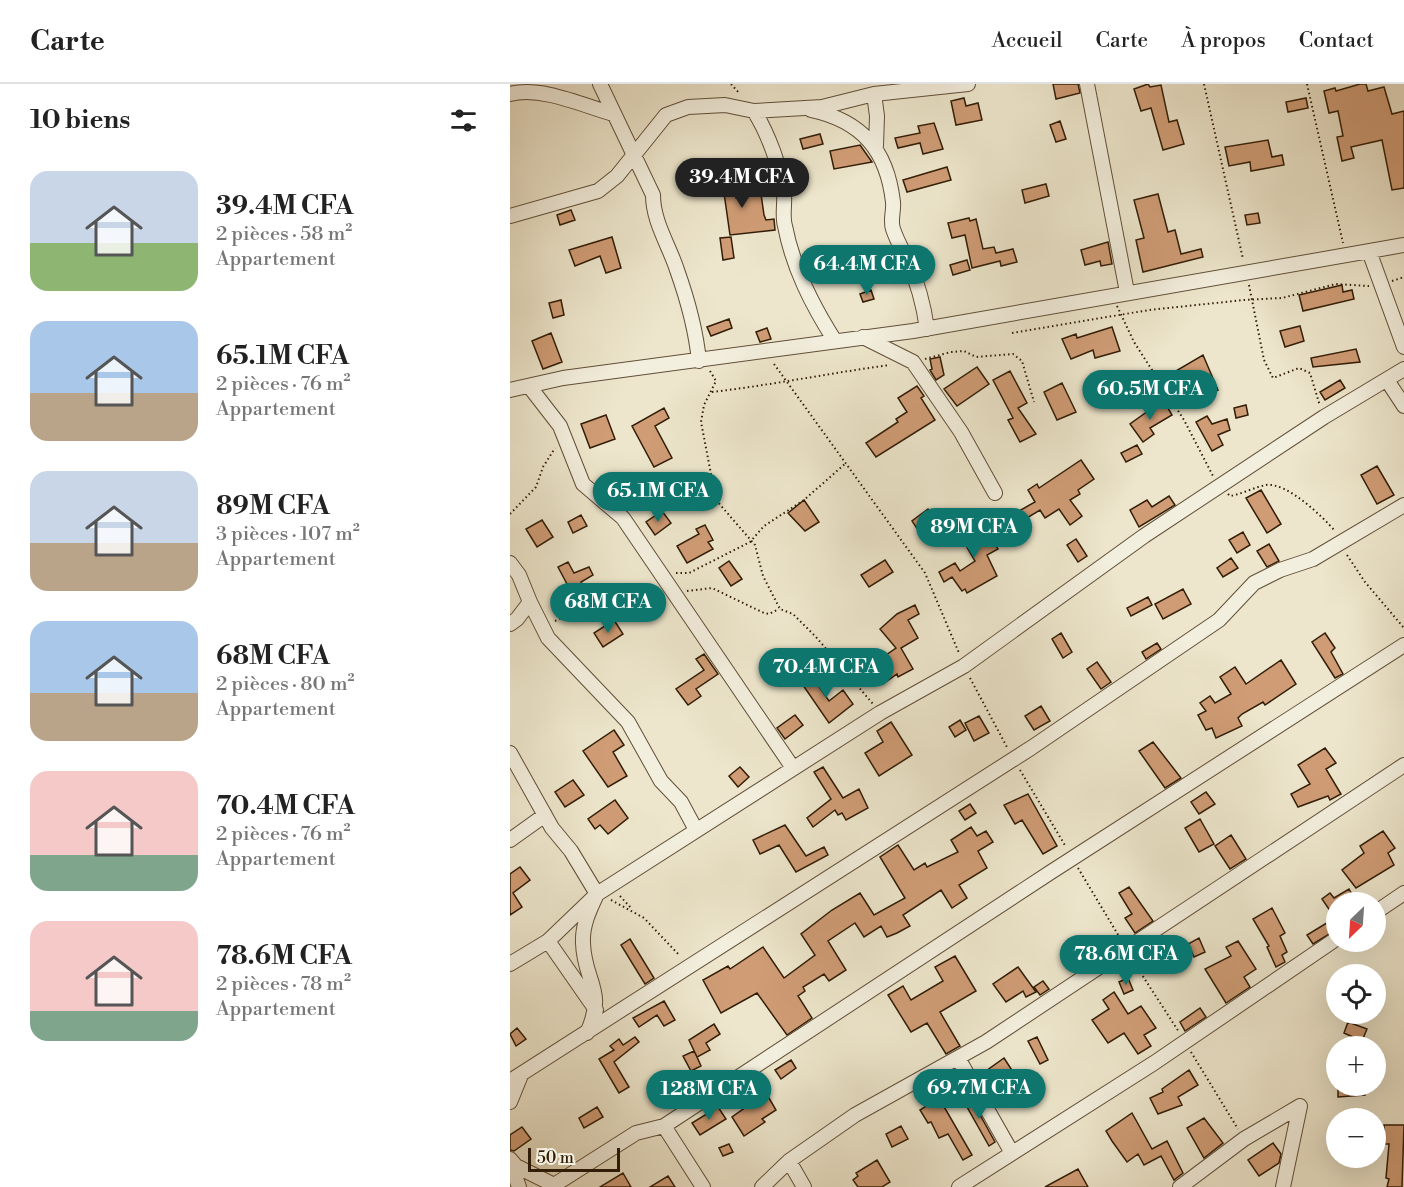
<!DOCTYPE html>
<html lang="fr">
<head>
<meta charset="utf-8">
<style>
	:root { --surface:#fff; --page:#f6f6f6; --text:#222; --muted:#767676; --line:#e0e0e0; --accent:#0f766e }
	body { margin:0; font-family:"Libre Bodoni",serif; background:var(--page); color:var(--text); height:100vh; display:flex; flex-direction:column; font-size:22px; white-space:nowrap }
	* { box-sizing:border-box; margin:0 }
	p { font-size:20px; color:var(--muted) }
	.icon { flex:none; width:33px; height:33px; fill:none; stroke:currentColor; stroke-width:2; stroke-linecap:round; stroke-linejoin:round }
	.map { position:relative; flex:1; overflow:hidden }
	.details { display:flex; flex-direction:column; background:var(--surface); width:510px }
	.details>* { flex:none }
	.needle { width:39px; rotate:205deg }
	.buttons { position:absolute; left:816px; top:808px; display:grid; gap:12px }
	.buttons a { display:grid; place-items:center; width:60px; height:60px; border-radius:50%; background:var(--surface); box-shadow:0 6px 24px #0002; font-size:30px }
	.scale { position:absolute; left:18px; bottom:15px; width:92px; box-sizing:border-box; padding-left:6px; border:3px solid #321d06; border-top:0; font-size:16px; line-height:21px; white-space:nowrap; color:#321d06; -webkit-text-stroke:4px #f3efde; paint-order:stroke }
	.price { position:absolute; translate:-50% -51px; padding:0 14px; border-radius:21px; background:var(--accent); color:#fff; font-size:20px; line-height:39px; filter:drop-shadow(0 2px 3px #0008) }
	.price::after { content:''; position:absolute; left:50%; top:36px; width:18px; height:14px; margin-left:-9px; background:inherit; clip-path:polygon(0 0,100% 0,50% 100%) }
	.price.selected { background:#222; color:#fff }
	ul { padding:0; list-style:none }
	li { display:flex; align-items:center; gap:18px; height:150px; padding:0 30px }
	li span { display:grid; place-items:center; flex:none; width:168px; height:120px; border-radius:18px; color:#555 }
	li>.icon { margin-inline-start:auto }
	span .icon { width:72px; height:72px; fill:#fffc; stroke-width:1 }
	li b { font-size:26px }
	h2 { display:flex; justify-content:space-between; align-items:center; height:72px; padding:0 30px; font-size:26px }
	header { display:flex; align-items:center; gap:36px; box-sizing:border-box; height:84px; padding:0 30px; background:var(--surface); border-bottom:2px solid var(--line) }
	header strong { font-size:28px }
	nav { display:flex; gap:33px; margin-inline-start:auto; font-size:21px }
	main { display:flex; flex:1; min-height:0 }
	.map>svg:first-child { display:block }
	.building { fill:#cf9c75; stroke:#321d06; stroke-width:1.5 }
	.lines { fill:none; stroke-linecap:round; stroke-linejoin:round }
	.street-casing { stroke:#614f38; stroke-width:16 }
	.path { stroke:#321d06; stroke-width:2; stroke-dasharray:1.5 3; stroke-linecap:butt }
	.street { stroke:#f3efde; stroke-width:14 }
</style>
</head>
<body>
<header>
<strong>Carte</strong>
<nav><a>Accueil</a><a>Carte</a><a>À propos</a><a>Contact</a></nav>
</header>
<main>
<section class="details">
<h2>10 biens<svg class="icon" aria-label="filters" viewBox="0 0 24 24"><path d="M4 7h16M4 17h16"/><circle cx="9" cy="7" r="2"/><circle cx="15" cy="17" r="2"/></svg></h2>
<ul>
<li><span style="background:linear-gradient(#c9d6e8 60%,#8fb573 0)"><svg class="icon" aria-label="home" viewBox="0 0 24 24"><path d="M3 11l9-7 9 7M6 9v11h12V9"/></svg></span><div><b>39.4M CFA</b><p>2 pièces · 58 m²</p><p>Appartement</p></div></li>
<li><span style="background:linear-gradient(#a9c7e8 60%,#b9a48a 0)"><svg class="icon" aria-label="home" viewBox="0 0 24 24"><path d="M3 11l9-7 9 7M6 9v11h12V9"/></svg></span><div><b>65.1M CFA</b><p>2 pièces · 76 m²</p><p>Appartement</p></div></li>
<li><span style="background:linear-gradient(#c9d6e8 60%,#b9a48a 0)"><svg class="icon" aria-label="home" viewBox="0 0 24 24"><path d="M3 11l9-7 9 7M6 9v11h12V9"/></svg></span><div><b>89M CFA</b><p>3 pièces · 107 m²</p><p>Appartement</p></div></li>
<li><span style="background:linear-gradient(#a9c7e8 60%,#b9a48a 0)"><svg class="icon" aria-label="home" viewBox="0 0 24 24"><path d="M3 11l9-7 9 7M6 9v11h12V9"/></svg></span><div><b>68M CFA</b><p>2 pièces · 80 m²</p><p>Appartement</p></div></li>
<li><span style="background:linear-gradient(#f6c9c9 70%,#7fa58c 0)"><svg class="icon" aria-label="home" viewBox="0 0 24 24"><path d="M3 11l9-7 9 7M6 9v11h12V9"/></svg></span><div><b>70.4M CFA</b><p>2 pièces · 76 m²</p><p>Appartement</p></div></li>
<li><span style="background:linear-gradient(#f6c9c9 75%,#7fa58c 0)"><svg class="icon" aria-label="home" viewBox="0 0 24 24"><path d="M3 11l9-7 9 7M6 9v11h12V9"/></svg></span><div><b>78.6M CFA</b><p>2 pièces · 78 m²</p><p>Appartement</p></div></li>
</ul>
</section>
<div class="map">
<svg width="894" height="1103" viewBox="0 0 894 1103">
	<rect width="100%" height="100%" fill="#ede6cc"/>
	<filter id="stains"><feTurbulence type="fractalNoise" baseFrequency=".00333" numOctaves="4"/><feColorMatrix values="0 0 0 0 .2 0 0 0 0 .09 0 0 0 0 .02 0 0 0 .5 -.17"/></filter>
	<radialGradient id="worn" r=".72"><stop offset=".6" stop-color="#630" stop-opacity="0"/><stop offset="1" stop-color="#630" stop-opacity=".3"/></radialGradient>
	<path class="building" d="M543,0H568L570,9L546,15Z
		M638,0L640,3L651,1L659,38L667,36L674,60L653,66L641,24L631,27L624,5Z
		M850,0H856L858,7L874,3L882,30L894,27V104L882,106L872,56L841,63L844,74L832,77L827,53L833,52L828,27L819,29L814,7L825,4L826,7Z
		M454,14L456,22L468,19L472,36L446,41L441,17Z
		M796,14L798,24L778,28L776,18Z
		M550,37L556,55L546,58L540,41Z
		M424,39L433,65L413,70L410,59L388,64L385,54L410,49L408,42Z
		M310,50L313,60L293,65L290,55Z
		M758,56L762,73L772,71L774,81L741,87L740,78L719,82L715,63Z
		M350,61L362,78L324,85L320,67Z
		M437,83L441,96L397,108L393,96Z
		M216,86L226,114L251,110L254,131L256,136L264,135L265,146L220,151L214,109L204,112L200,97L212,93L211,87Z
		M536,100L539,112L515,119L512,106Z
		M648,110L658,148L665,146L671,170L691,165L693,173L633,188L626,156L634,154L624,116Z
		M61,126L65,136L50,141L47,131Z
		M748,129L750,139L737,141L735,131Z
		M459,134L460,137L466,135L473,165L484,163L486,169L503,165L507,178L491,182L490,177L462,184L455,151L442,154L438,139Z
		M102,153L111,184L96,189L90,172L65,182L59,166Z
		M221,153L224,174L213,176L210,154Z
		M598,158L602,180L591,182L590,177L575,181L571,166Z
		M338,173L341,182L328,185L326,176Z
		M457,176L460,186L443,191L440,181Z
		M832,201L833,208L842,206L844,215L793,227L789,211Z
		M361,206L364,215L353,218L350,210Z
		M51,216L54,231L43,234L39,219Z
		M219,235L222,244L201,252L197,243Z
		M790,242L794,257L775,263L770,247Z
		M602,243L610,267L585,274L583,266L561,275L552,255L566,250L567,254Z
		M257,244L261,255L250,258L246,248Z
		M41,249L52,278L33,285L22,257Z
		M846,265L850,278L803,283L801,274Z
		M693,271L708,306L699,310L693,297L662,309L657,296L661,295L659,291Z
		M430,273L434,291L426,296L420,286L422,285L420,275Z
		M467,283L479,300L447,322L434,305Z
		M500,287L517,319L508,324L526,350L510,358L498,336L503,334L483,296Z
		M830,296L835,304L815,316L810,308Z
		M552,299L566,328L547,336L534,308Z
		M407,302L414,312L411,314L425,336L366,373L356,359L388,338L386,335L397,328L388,314Z
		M655,319L662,331L640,344L644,350L633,358L620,340L645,322L646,324Z
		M736,321L738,331L726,334L724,324Z
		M154,324L159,334L145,342L162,374L144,383L122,342Z
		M96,331L105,355L80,364L71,340Z
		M697,332L702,340L717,335L720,346L708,351L713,361L702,367L686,338Z
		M627,361L632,370L616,378L611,369Z
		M571,376L584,395L568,406L570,410L560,416L572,432L560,441L549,425L535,434L530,426L507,440L502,431L525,418L518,406L527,400L529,404Z
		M867,382L884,411L867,420L851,391Z
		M751,406L771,440L757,449L736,414Z
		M659,412L665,421L629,443L620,426L637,416L642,423Z
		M294,416L309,438L295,447L278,429Z
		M418,425L425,435L422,438L423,441L410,449L402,437Z
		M152,427L161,439L145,451L136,438Z
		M71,431L77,442L63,449L58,438Z
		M469,434L488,465L477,471L487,492L457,509L455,505L452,507L442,493L434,498L429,488L445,479L450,487L465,477L448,448Z
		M32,436L43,453L27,463L16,445Z
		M195,441L203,456L198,458L203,465L177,479L167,462L189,450L186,445Z
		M733,448L740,461L727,469L719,456Z
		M566,455L577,472L568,478L557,461Z
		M759,460L769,477L757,483L747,467Z
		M721,474L728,484L713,493L707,484Z
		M375,476L383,488L359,503L351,491Z
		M219,477L232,495L221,502L209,484Z
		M58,478L64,489L79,483L83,491L71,498L77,508L65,515L48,483Z
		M673,505L681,520L653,535L645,520Z
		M638,513L642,521L621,532L617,524Z
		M405,521L409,530L398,536L408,554L391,564L403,585L388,593L387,590L373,600L360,582L386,564L370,545L387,530Z
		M104,536L113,550L93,563L84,549Z
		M551,549L562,568L553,574L542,555Z
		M815,549L825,564L821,568L833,590L825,594L802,558Z
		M647,559L651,565L636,575L632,568Z
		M194,570L208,590L186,605L191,612L178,621L166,605L194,586L186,575Z
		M771,576L786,600L755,621L753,618L732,630L728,634L732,642L706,654L702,644L696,646L688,631L696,627L690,619L700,612L705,619L721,610L710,593L725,583L736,600Z
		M587,578L601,598L591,605L577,585Z
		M298,587L319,617L333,606L343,620L319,639L288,594Z
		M531,622L540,637L524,646L515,632Z
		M285,631L293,641L275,655L267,644Z
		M469,632L479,649L464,657L455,639Z
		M450,636L456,646L445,653L439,643Z
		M381,638L402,671L369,692L355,669L373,658L367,647Z
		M104,646L114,661L103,668L117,692L98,703L73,667Z
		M643,658L671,694L655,704L629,667Z
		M815,664L826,679L816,685L831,710L820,716L818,712L788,723L781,710L800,700L788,681Z
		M230,683L239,693L228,703L219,692Z
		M313,683L333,714L349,705L358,724L336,736L332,729L328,731L325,726L303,743L297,734L321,715L304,688Z
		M63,696L74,711L55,723L45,708Z
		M696,708L705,720L689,730L681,718Z
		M518,710L547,762L533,770L512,736L505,740L494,721Z
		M105,716L118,734L98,750L90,741L85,745L78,735Z
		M460,720L466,729L455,736L449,727Z
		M690,735L704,760L689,768L675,744Z
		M275,741L296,772L314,763L318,771L286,788L269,761L250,770L243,756Z
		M461,743L467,752L476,747L483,758L468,767L477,784L449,801L457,814L442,824L431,806L393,831L400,842L387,849L377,853L371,842L354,853L345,839L318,857L336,886L319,897L314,890L293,903L295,907L288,912L302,934L277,951L247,909L211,929L193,896L218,882L220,885L253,863L274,894L305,871L291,850L322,826L350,809L364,831L395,814L370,773L388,761L404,786L415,779L417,783L448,768L441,756Z
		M873,747L885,764L878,769L884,781L846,804L832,786L854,769L850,762Z
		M721,751L736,775L720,785L705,762Z
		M10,783L20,796L3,809L12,823L0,831V790Z
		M619,803L643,837L625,849L615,834L622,830L609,809Z
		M839,805L847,819H826V846L803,860L797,851L825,834L812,815L820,809L824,814Z
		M762,824L775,849L770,852L777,868L772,871L775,878L766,883L757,863L759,862L743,835Z
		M689,854L695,868L684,873L678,860Z
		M120,855L144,894L135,900L111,861Z
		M728,857L746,885L734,893L740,903L716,919L695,885L721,872L716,863Z
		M445,872L466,907L430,928L450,962L436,970L417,939L401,948L378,911L393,902L401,916L433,897L425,883Z
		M508,883L526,908L516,913L513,907L496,918L483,900Z
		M618,894L623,906L614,910L609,898Z
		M533,897L539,905L530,911L524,903Z
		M604,908L618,930L631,922L646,944L634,951L641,962L628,970L614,949L598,959L582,936L599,925L593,916Z
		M154,917L165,936L154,942L147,931L129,943L123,934Z
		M690,924L696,933L675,947L670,938Z
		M838,938L857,945L852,957L834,949Z
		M204,940L210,950L196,959L200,966L187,973L191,982L181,987L173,972L184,967L187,973L179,956Z
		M7,944L16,955L6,962L0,950Z
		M125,953L129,958L104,978L119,1003L109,1009L89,975L104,966L100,962L109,955L113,961Z
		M527,953L538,976L530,980L518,957Z
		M494,974L507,994L489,1006L476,987Z
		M281,976L286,984L271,995L265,986Z
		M679,986L688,1001L668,1013L672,1021L648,1030L640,1014L653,1008L652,1005Z
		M828,1002H855V1011L828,1013Z
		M256,1009L266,1026L252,1035L255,1038L234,1052L222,1033Z
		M459,1011L485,1058L479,1062L452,1014Z
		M429,1014L462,1071L453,1076L438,1050L429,1054L421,1038L418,1039L410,1026Z
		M87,1023L93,1033L74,1044L69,1034Z
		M208,1023L216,1035L190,1051L182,1039Z
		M622,1029L642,1065L657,1057L673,1089L664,1096L651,1072L634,1081L628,1070L617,1078L602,1057L596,1047Z
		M694,1034L713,1059L694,1074L677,1044Z
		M874,1041H894L892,1103H877L879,1095L876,1094L879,1060H874Z
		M391,1042L398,1055L382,1063L376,1050Z
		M12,1043L21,1055L4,1067L0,1066V1051Z
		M763,1059L771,1070L769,1079L749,1092L738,1076Z
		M219,1060L223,1068L213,1072L209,1064Z
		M367,1076L380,1098L372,1103H348L343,1096L348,1092L346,1089Z
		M568,1085L578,1103H535Z
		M113,1089L121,1103H90Z
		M158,1092L165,1103H140Z"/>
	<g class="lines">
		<defs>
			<path id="street" d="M90,0L143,111C143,138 159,161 167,186C177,214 186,247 189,277
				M577,0L617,208
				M0,10C31,2 72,21 103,30
				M364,10L367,32L366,62
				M301,26C352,37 377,66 383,118C384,127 380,136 383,145C387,157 393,167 398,178C408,199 414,223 417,245
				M244,27C258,49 271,84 274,110C275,120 272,132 275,142C283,184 302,221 325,257
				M0,132L88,107L107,92L156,31L178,23L215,21L244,27L312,23L364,10L458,0
				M859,167L894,263
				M353,253L403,278L451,348L485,409
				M877,296L894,322
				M19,302L50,342L73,400L113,434L283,684
				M0,306L53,294L403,247L894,161
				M0,479L9,491L20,518L7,535L0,540
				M20,518L38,554L118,638L151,697L171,718L186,746
				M0,669L42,744L61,767L87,810C80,825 72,841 73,859C74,898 97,906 77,949
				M0,756L35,731
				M866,828L894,809
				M38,857L86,926
				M0,880L38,857L87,810L370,629L454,582L634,452L814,333L894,285
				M448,974L502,1069
				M0,997L521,664L709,536L744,499L770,486L803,475L894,421
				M0,1018L11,991
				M154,1042L193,1103
				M0,1075L6,1082L44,1101
				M0,1077L9,1103
				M279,1077L294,1103
				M41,1103L126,1049L154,1042L541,788L894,561
				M252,1103L279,1077L345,1031L476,958L894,681
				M449,1103L644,979L826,855
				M670,1103L734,1055L790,1022
				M773,1103L790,1022"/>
		</defs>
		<use href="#street" class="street-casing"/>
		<path class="path" d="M221,0L230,10
			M694,0L733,175
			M797,0L833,159
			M882,197L894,193
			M739,201L754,276L763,294L789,284L800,289L810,322
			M607,222L624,258L674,336L703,392
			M502,249L639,226L734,216L772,214L826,200L859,202
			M415,275L441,268L454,267L466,273L503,270L512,277L524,318
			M264,280L415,489L449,569
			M200,287L206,297L194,321L191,338L206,416L245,461L253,492L270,525L283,530L306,553L363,620
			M202,308C262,301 320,289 380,281
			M718,410L720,412C732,410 745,403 756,401C777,398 813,433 825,447
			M0,430L26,403L33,383L45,364
			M837,471L855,498L894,544
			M166,489H179L240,458L254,442L294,416L336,379
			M177,507L202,504L254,529L259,530L269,525
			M45,537L79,522C102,532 133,536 154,519
			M460,594L498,665
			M510,686L556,763
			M568,784L610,854
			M110,812L122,825
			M101,816L134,834L170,872
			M623,877L669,948
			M681,968L728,1045"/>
		<use href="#street" class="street"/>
	</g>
	<rect width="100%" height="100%" filter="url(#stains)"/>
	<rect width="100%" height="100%" fill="url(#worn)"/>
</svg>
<div class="buttons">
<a><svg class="needle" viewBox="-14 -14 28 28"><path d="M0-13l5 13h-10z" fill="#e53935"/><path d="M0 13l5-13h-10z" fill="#767676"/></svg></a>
<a><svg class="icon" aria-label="locate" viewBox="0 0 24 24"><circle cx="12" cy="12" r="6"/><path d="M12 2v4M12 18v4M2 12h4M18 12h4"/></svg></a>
<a>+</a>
<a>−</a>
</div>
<div class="scale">50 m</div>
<b class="price selected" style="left:232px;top:125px">39.4M CFA</b>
<b class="price" style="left:357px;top:212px">64.4M CFA</b>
<b class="price" style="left:640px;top:337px">60.5M CFA</b>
<b class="price" style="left:148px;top:439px">65.1M CFA</b>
<b class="price" style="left:464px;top:475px">89M CFA</b>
<b class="price" style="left:98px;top:550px">68M CFA</b>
<b class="price" style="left:316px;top:615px">70.4M CFA</b>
<b class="price" style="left:616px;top:902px">78.6M CFA</b>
<b class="price" style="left:469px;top:1036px">69.7M CFA</b>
<b class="price" style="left:199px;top:1037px">128M CFA</b>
</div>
</main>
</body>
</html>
